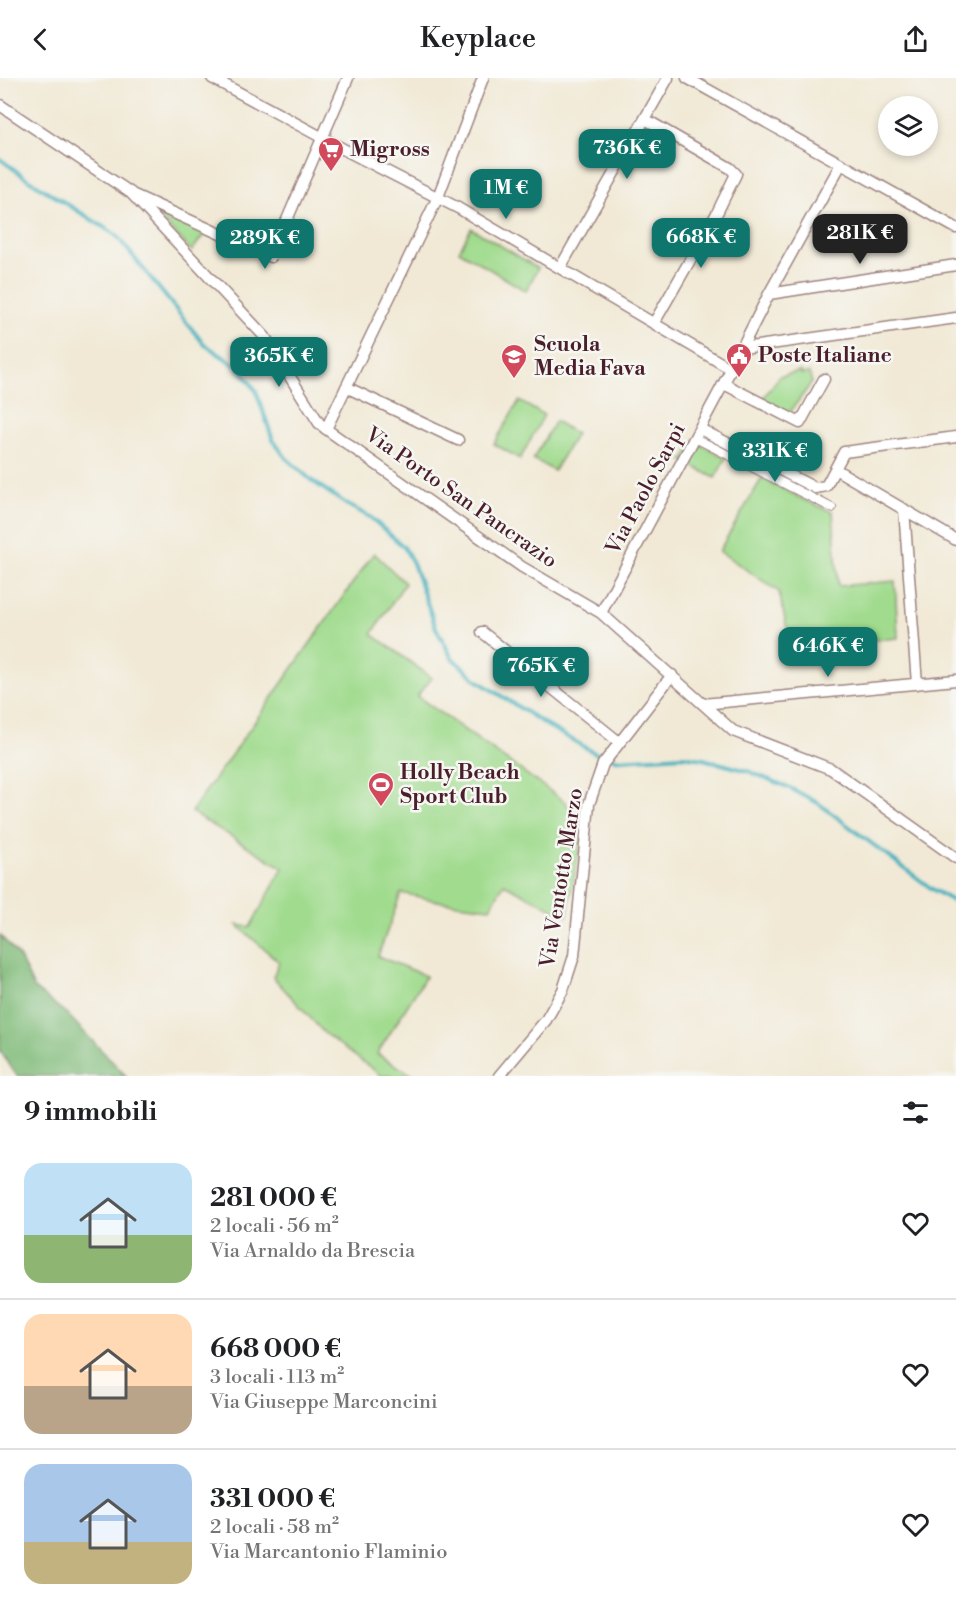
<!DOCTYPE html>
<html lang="it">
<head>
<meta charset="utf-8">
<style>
	:root { --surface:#fff; --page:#f6f6f6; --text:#202124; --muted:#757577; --line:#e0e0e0; --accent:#0f766e }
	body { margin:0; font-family:"Libre Bodoni",serif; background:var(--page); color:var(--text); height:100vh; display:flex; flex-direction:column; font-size:22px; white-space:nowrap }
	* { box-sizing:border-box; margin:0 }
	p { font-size:20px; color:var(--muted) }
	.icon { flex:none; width:33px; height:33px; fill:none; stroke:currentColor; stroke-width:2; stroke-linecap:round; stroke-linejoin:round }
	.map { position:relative; height:998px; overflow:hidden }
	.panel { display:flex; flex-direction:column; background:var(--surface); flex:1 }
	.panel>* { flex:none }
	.buttons { position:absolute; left:878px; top:18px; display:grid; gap:12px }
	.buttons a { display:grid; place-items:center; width:60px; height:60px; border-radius:50%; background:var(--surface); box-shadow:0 3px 9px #0003; font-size:30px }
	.price { position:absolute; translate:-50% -51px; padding:0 14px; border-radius:12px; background:var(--accent); color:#fff; font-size:20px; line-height:39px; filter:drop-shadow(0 2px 3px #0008) }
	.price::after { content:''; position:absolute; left:50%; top:36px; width:18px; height:14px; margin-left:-9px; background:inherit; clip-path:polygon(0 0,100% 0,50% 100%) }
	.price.on { background:#222; color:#fff }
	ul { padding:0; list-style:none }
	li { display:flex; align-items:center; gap:18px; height:150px; padding:0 24px }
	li+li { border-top:2px solid var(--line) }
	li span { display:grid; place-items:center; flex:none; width:168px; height:120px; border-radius:18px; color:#555 }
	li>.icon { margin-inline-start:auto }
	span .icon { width:72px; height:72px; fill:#fffc; stroke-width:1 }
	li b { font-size:26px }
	h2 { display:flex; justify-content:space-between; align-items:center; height:72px; padding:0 24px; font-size:26px }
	header { display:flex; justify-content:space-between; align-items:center; height:78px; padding:0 24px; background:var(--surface); font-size:27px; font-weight:600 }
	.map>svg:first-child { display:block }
	.green { fill:#a0db8e; stroke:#757d5c; stroke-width:1.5 }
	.forest { fill:#80bb79; stroke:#656d52; stroke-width:1.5 }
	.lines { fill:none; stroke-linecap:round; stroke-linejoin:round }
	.stream { stroke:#42b1be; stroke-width:4 }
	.pedestrian-casing { stroke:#9e8480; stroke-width:10 }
	.minor-casing { stroke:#9e8480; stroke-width:13 }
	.pedestrian { stroke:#fff; stroke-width:8 }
	.minor { stroke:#fff; stroke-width:10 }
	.labels { text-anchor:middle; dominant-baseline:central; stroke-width:5; stroke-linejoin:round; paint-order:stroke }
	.poi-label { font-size:21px; font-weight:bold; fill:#4a1f2b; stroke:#f6f6f2; text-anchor:start }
	.street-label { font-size:21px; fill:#4a1f2b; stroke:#f6f6f2 }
</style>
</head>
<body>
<header><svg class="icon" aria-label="back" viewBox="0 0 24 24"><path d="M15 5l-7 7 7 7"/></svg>Keyplace<svg class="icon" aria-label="share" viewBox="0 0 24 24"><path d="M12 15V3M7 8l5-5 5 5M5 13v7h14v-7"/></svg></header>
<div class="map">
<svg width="956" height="998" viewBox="0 0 956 998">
	<rect width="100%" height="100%" fill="#f6f6f2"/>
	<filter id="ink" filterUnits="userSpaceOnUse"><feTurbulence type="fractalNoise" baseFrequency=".0167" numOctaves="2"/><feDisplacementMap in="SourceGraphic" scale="12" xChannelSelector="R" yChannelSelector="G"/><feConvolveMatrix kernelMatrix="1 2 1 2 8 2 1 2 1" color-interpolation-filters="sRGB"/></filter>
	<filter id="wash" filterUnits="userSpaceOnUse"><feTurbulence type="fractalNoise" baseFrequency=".008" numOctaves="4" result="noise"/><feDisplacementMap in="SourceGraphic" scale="24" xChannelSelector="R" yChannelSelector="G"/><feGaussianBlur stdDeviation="1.35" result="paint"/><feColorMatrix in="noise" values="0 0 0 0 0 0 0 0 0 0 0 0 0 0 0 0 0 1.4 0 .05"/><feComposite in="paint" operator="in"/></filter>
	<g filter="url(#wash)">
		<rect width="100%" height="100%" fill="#f1e9d5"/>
		<path class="green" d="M155,131L207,152L192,173L153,132Z
			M471,150L538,190L526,213L459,173Z
			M801,293V296L809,295L812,304L788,337L760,324L780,298Z
			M519,323L544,337L520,381L494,366Z
			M555,343L576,356L554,393L533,381Z
			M694,363L726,380L715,400L683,383Z
			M762,400L804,422L833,434L838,508L895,503L898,560L791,568L779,514L719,473Z
			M374,475L405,505L372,556L432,600L417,618L564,723L584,747L567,838L504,806L490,830L443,824L401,815L378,878L426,898L377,976L414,998H382L324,955L273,899L279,884L237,847L250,849L283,790L191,734Z"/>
		<path class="forest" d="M0,857L20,880L34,910L67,936L126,998H17L0,973Z"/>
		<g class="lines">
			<path class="stream" d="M0,81L29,102L116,157L204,266L232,285L244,296L256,313L273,362L286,380L311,402L346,426L370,439L404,469L413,485L436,550L452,580L478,603L548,648L595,675L619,682L683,678L703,681L748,693L790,710L818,725L932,811L956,825"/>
		</g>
	</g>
	<g filter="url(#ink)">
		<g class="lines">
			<defs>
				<path id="pedestrian" d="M695,360L832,430"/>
				<path id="minor" d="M212,0L345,72L458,130L731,291
					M687,0L956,150
					M0,27L131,115L265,259L319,345L326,351L522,489L601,535L733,653L831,691L956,780
					M645,41L730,90L736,96L716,137L654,245
					M134,117L271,179L348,0
					M560,190L668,0
					M769,216L956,187
					M743,270L956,240
					M724,306L800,345L824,301
					M346,309L458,362
					M326,351L438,119L483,0
					M700,351L815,410L826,408L844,374L956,359
					M835,391L956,462
					M904,431L917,606
					M601,535L727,299L769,216L841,86
					M482,554L619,664
					M703,626L956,602
					M499,998L546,942L563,912L574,878L589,726L603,686L672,597"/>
			</defs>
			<use href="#pedestrian" class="pedestrian-casing"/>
			<use href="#minor" class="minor-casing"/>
			<use href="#pedestrian" class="pedestrian"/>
			<use href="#minor" class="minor"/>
		</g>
	</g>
	<defs>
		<symbol id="supermarket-pin" viewBox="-11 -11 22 30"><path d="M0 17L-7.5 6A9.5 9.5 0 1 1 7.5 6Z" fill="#d1495b" stroke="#f6f6f2"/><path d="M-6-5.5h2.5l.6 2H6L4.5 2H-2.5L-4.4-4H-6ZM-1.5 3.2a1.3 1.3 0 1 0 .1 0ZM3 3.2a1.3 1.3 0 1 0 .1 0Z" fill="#fff"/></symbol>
		<symbol id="civic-pin" viewBox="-11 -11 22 30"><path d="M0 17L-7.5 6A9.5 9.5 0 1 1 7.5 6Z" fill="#d1495b" stroke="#f6f6f2"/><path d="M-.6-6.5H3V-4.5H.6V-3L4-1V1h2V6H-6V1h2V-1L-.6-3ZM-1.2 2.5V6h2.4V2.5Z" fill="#fff"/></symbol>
		<symbol id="school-pin" viewBox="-11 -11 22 30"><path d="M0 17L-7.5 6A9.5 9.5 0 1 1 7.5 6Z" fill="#d1495b" stroke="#f6f6f2"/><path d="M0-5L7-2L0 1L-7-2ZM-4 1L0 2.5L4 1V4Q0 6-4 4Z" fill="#fff"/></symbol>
		<symbol id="stadium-pin" viewBox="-11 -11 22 30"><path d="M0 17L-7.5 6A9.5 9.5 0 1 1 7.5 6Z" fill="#d1495b" stroke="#f6f6f2"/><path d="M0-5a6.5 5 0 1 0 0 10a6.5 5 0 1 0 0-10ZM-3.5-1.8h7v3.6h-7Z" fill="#fff"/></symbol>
	</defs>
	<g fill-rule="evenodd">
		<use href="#supermarket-pin" x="316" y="57" width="30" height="40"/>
		<use href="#civic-pin" x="724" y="263" width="30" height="40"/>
		<use href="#school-pin" x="499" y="264" width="30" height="40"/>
		<use href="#stadium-pin" x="366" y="692" width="30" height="40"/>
	</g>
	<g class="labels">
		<g class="poi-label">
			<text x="350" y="72">Migross</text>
			<text x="534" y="267">Scuola<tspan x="534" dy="24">Media Fava</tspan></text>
			<text x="758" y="278">Poste Italiane</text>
			<text x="400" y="695">Holly Beach<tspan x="400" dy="24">Sport Club</tspan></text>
		</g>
		<g class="street-label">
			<text transform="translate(646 411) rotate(-62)">Via Paolo Sarpi</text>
			<text transform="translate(461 420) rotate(35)">Via Porto San Pancrazio</text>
			<text transform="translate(562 800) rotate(-81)">Via Ventotto Marzo</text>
		</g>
	</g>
</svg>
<div class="buttons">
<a><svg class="icon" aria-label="layers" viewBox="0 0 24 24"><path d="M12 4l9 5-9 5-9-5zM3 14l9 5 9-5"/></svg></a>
</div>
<b class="price" style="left:627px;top:102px">736K €</b>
<b class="price" style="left:506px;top:142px">1M €</b>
<b class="price on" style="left:860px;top:187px">281K €</b>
<b class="price" style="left:701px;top:191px">668K €</b>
<b class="price" style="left:265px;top:192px">289K €</b>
<b class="price" style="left:279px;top:310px">365K €</b>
<b class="price" style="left:775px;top:405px">331K €</b>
<b class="price" style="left:828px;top:600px">646K €</b>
<b class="price" style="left:541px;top:620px">765K €</b>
</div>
<section class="panel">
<h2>9 immobili<svg class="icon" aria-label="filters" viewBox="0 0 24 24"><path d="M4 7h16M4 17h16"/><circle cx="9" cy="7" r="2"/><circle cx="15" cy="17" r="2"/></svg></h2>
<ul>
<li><span style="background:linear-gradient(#bfe0f5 60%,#8fb573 0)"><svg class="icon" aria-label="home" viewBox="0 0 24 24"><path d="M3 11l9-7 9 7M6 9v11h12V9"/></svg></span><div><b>281 000 €</b><p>2 locali · 56 m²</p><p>Via Arnaldo da Brescia</p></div><svg class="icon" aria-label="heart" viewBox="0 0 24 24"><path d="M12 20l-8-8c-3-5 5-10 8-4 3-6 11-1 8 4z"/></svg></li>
<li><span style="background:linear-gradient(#ffd9b3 60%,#b9a48a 0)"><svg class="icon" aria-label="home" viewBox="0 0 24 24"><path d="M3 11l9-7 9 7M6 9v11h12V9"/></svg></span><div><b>668 000 €</b><p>3 locali · 113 m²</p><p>Via Giuseppe Marconcini</p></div><svg class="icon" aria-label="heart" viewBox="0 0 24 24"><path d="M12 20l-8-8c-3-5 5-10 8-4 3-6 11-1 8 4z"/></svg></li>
<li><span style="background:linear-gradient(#a9c7e8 65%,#c2b280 0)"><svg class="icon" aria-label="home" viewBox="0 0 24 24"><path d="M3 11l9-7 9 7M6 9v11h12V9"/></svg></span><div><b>331 000 €</b><p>2 locali · 58 m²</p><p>Via Marcantonio Flaminio</p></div><svg class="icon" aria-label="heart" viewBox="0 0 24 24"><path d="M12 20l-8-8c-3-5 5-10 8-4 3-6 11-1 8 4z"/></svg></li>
</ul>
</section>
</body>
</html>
